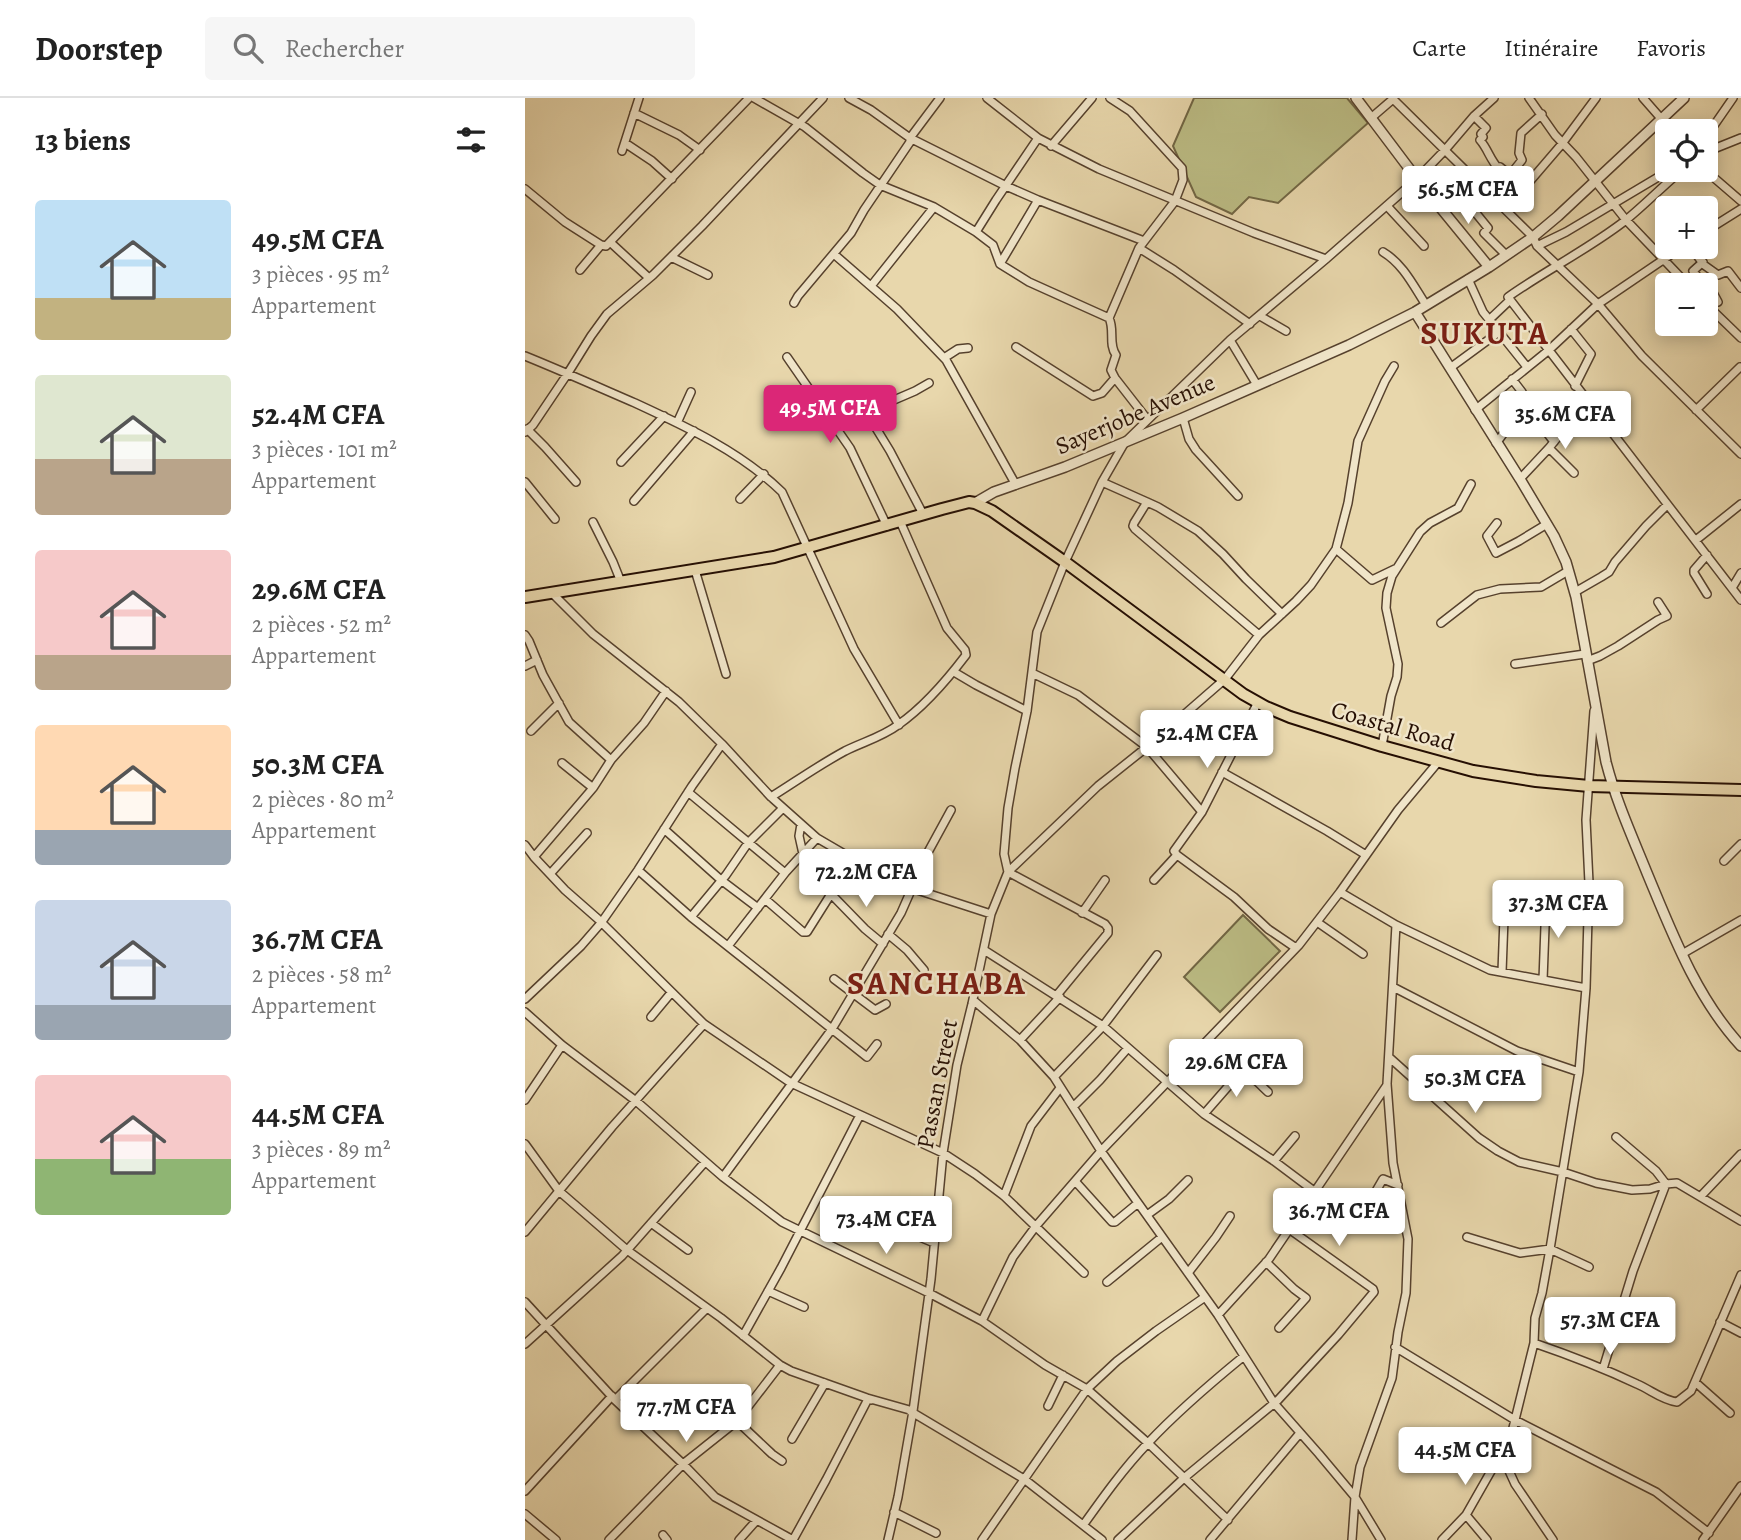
<!DOCTYPE html>
<html lang="fr">
<head>
<meta charset="utf-8">
<style>
	:root { --surface:#fff; --page:#f6f6f6; --text:#222; --muted:#767676; --line:#e0e0e0; --accent:#db2777 }
	body { margin:0; font-family:Alegreya,serif; background:var(--page); color:var(--text); height:100vh; display:flex; flex-direction:column; font-size:26px; white-space:nowrap }
	* { box-sizing:border-box; margin:0 }
	p { font-size:23px; color:var(--muted) }
	.icon { flex:none; width:38px; height:38px; fill:none; stroke:currentColor; stroke-width:2; stroke-linecap:round; stroke-linejoin:round }
	.map { position:relative; flex:1; overflow:hidden }
	.details { display:flex; flex-direction:column; background:var(--surface); width:525px }
	.details>* { flex:none }
	.fabs { position:absolute; left:1130px; top:21px; display:grid; gap:14px }
	.fabs a { display:grid; place-items:center; width:63px; height:63px; border-radius:7px; background:var(--surface); box-shadow:0 4px 18px #0003; font-size:35px }
	.price { position:absolute; translate:-50% -60px; padding:0 16px; border-radius:7px; background:#fff; color:#222; font-size:23px; line-height:46px; filter:drop-shadow(0 2px 4px #0008) }
	.price::after { content:''; position:absolute; left:50%; top:42px; width:21px; height:16px; margin-left:-10px; background:inherit; clip-path:polygon(0 0,100% 0,50% 100%) }
	.price.current { background:var(--accent); color:#fff }
	ul { padding:0; list-style:none }
	li { display:flex; align-items:center; gap:21px; height:175px; padding:0 35px }
	li span { display:grid; place-items:center; flex:none; width:196px; height:140px; border-radius:7px; color:#555 }
	li>.icon { margin-inline-start:auto }
	span .icon { width:84px; height:84px; fill:#fffc; stroke-width:1 }
	li b { font-size:30px }
	h2 { display:flex; justify-content:space-between; align-items:center; height:84px; padding:0 35px; font-size:30px }
	header { display:flex; align-items:center; gap:42px; box-sizing:border-box; height:98px; padding:0 35px; background:var(--surface); border-bottom:2px solid var(--line) }
	header strong { font-size:33px }
	nav { display:flex; gap:38px; margin-inline-start:auto; font-size:24px }
	.search { width:490px; height:63px; background:var(--page); display:flex; align-items:center; gap:18px; box-sizing:border-box; padding:0 24px; border-radius:7px; color:var(--muted); font-size:26px }
	main { display:flex; flex:1; min-height:0 }
	.map>svg:first-child { display:block }
	.green { fill:#bcbd85; stroke:#716644; stroke-width:2 }
	.lines { fill:none; stroke-linecap:round; stroke-linejoin:round }
	.minor-casing { stroke:#56412d; stroke-width:10 }
	.tertiary-casing { stroke:#56412d; stroke-width:12 }
	.primary-casing { stroke:#260f03; stroke-width:14 }
	.minor { stroke:#f0e5c9; stroke-width:7 }
	.tertiary { stroke:#f0e5c9; stroke-width:9 }
	.primary { stroke:#e8d7ac; stroke-width:10 }
	.labels { text-anchor:middle; dominant-baseline:central; stroke-width:5; stroke-linejoin:round; paint-order:stroke }
	.street-label { font-size:24px; fill:#260f03; stroke:#f0e5c9 }
	.district-label { font-size:32px; font-weight:bold; letter-spacing:2px; fill:#7a1f14; stroke:#f0e5c9 }
</style>
</head>
<body>
<header>
<strong>Doorstep</strong>
<div class="search"><svg class="icon" aria-label="search" viewBox="0 0 24 24"><circle cx="10" cy="10" r="6"/><path d="M15 15l6 6"/></svg>Rechercher</div>
<nav><a>Carte</a><a>Itinéraire</a><a>Favoris</a></nav>
</header>
<main>
<section class="details">
<h2>13 biens<svg class="icon" aria-label="filters" viewBox="0 0 24 24"><path d="M4 7h16M4 17h16"/><circle cx="9" cy="7" r="2"/><circle cx="15" cy="17" r="2"/></svg></h2>
<ul>
<li><span style="background:linear-gradient(#bfe0f5 70%,#c2b280 0)"><svg class="icon" aria-label="home" viewBox="0 0 24 24"><path d="M3 11l9-7 9 7M6 9v11h12V9"/></svg></span><div><b>49.5M CFA</b><p>3 pièces · 95 m²</p><p>Appartement</p></div></li>
<li><span style="background:linear-gradient(#dfe7d0 60%,#b9a48a 0)"><svg class="icon" aria-label="home" viewBox="0 0 24 24"><path d="M3 11l9-7 9 7M6 9v11h12V9"/></svg></span><div><b>52.4M CFA</b><p>3 pièces · 101 m²</p><p>Appartement</p></div></li>
<li><span style="background:linear-gradient(#f6c9c9 75%,#b9a48a 0)"><svg class="icon" aria-label="home" viewBox="0 0 24 24"><path d="M3 11l9-7 9 7M6 9v11h12V9"/></svg></span><div><b>29.6M CFA</b><p>2 pièces · 52 m²</p><p>Appartement</p></div></li>
<li><span style="background:linear-gradient(#ffd9b3 75%,#9aa5b1 0)"><svg class="icon" aria-label="home" viewBox="0 0 24 24"><path d="M3 11l9-7 9 7M6 9v11h12V9"/></svg></span><div><b>50.3M CFA</b><p>2 pièces · 80 m²</p><p>Appartement</p></div></li>
<li><span style="background:linear-gradient(#c9d6e8 75%,#9aa5b1 0)"><svg class="icon" aria-label="home" viewBox="0 0 24 24"><path d="M3 11l9-7 9 7M6 9v11h12V9"/></svg></span><div><b>36.7M CFA</b><p>2 pièces · 58 m²</p><p>Appartement</p></div></li>
<li><span style="background:linear-gradient(#f6c9c9 60%,#8fb573 0)"><svg class="icon" aria-label="home" viewBox="0 0 24 24"><path d="M3 11l9-7 9 7M6 9v11h12V9"/></svg></span><div><b>44.5M CFA</b><p>3 pièces · 89 m²</p><p>Appartement</p></div></li>
</ul>
</section>
<div class="map">
<svg width="1216" height="1442" viewBox="0 0 1216 1442">
	<rect width="100%" height="100%" fill="#e8d7ac"/>
	<filter id="stains"><feTurbulence type="fractalNoise" baseFrequency=".00286" numOctaves="4"/><feColorMatrix values="0 0 0 0 .2 0 0 0 0 .09 0 0 0 0 .02 0 0 0 .5 -.17"/></filter>
	<radialGradient id="worn" r=".72"><stop offset=".6" stop-color="#630" stop-opacity="0"/><stop offset="1" stop-color="#630" stop-opacity=".3"/></radialGradient>
	<path class="green" d="M669,0H822L843,25L753,105L724,99L707,116L671,99L648,48Z
		M718,817L755,853L695,914L659,879Z"/>
	<g class="lines">
		<defs>
			<path id="minor" d="M229,0L280,29L338,75L355,87L409,109L451,134L468,147L475,166L504,184L584,220L614,150L650,103L658,82L657,70L605,13L585,0
				M324,0L346,12L385,40L481,88L513,102L619,143
				M462,0L513,40L574,71L729,135L801,161
				M1004,0L1030,37L1051,59L1101,122L1163,187
				M1118,0L1147,33
				M109,15L154,37L175,52
				M949,18L961,30L956,36L958,39L955,42C963,51 965,62 974,71
				M846,20L868,1L1008,139L1012,148L1073,206L1117,258L1216,356
				M1181,39L1208,0
				M100,45L127,63L147,81
				M526,48L567,0
				M97,53L114,0
				M1181,54L1216,40
				M989,72L1003,85
				M1153,72L1149,79C1133,93 1117,109 1101,122C1064,151 1021,172 983,199L1216,502
				M1180,72L1216,103
				M958,89L975,69L985,77L997,62L994,55L996,35L1017,16
				M0,91L40,124L76,147L81,148L224,0
				M961,92L948,109L950,114L963,130L959,135L981,157
				M862,108L899,148
				M981,111L1036,47L1071,0
				M1181,133L1216,111
				M451,134L471,102L513,40
				M85,144L124,180
				M1012,148L1041,134L1145,72
				M1166,149L1179,167L1193,177L1203,173L1216,190
				M614,150L649,172L725,226
				M858,154C878,166 888,187 901,207
				M310,157L372,211L421,262L491,387
				M146,159L183,177
				M1178,164L1168,173L1179,187
				M475,166L513,102
				M55,172L76,147
				M943,181L958,214L1002,269
				M346,188L409,109
				M1181,190L1185,189L1193,204
				M269,205L273,198L326,135L339,112L385,44V40L415,0
				M1181,206L1216,240
				M735,218L761,233
				M584,220C590,232 583,246 591,257L586,272L590,280L622,321
				M965,221L985,202
				M1046,231L1066,256L1050,288
				M705,242L732,287
				M491,249L568,298L577,295L590,280
				M0,258C37,273 73,289 110,305C162,329 216,354 257,394L329,551L374,627
				M262,259L325,350L362,428
				M419,260L433,251L443,250
				M925,270L974,234
				M987,281L997,294L1001,307L1029,344
				M332,299L365,353L398,416
				M950,312L1024,252L1073,206L1157,149
				M1171,312L1215,269
				M341,314L390,293L404,285
				M658,320L664,341L671,352L713,398
				M152,325L166,294
				M2,331L20,349L51,384
				M0,334L8,327L43,275L66,238L82,216L128,177L177,128L298,0
				M971,345C983,332 990,316 1000,301
				M1024,350L1049,375
				M96,364L139,318
				M995,381L1024,350L1048,320L1063,304
				M0,384L30,421
				M577,384L622,404L609,425L608,428L610,431L734,537
				M215,401L239,376
				M109,403L169,333
				M622,404L633,409L673,433L698,456L721,481L757,516
				M68,424L88,464L96,484
				M972,425L962,438L971,455L994,443L1022,426
				M1171,442L1216,406
				M811,451L847,482L870,471
				M170,472L201,576
				M1207,490L1216,475
				M1050,494L1076,479L1084,474L1090,464L1121,428L1142,407
				M27,495L68,536L154,604L197,646L246,699L292,740L340,768L386,790L466,816
				M1182,496L1169,475V472L1182,457
				M916,525L952,497L975,491L1016,489L1043,473
				M0,537L4,543L18,577L44,624L86,662
				M1062,563L1075,558L1093,548L1133,522L1142,518L1133,504
				M990,566L1060,556
				M0,568L12,562
				M429,574L451,587L502,613
				M507,575L553,597L622,649L677,714
				M733,604L677,714L649,753L652,757L709,799L743,831L771,850
				M6,633L34,605
				M857,648L866,598L872,579L873,566L861,510L862,495L867,478L895,434L905,425L933,410L946,386
				M37,665L68,690
				M697,674L802,733L841,757
				M163,694L260,775
				M246,699C270,684 294,667 320,653C338,644 357,639 373,627C399,609 422,582 441,557L440,552L422,530L375,423
				M276,726L274,738L278,756
				M139,731L196,782L233,810
				M0,747L9,759L40,792L73,821L179,926L266,985L418,1055L450,1076L479,1098L559,1175
				M9,759L68,690L86,662L119,625L141,593
				M1199,763L1216,746
				M113,772L166,819L342,959L352,946
				M25,776L62,735
				M629,782L652,757
				M815,794L871,827L965,872L1061,890
				M306,796L340,831L358,846
				M240,801L278,834H282L328,761
				M557,815L580,782
				M166,819L201,777L223,745L258,710
				M792,824L838,856
				M363,836L382,852L399,872
				M203,848L260,775L292,740
				M459,852L578,928L679,1016L749,1063L789,1093
				M1157,856L1216,822
				M977,874L980,793
				M309,881L350,912L361,906
				M1018,882L1021,802
				M868,889L992,953L1054,974
				M532,897L583,835V830L580,826L483,774L573,688L622,649L700,581L734,537L771,503L786,487L811,451L823,405L833,343L860,283L869,268
				M0,901L56,848L76,825L113,772L167,688L197,646
				M448,902L495,942L529,979L576,1053L693,1217L749,1305L794,1356L830,1399L856,1442
				M0,914L37,947L111,1003L198,1079L257,1124L404,1195L457,1223L520,1267L562,1291L623,1345L703,1422
				M126,919L146,895
				M495,942L535,899
				M865,960L954,1040L973,1053L994,1064L1038,1074L1071,1085L1107,1092L1125,1091L1141,1086L1152,1085L1216,1123
				M529,979L578,928L632,857
				M0,1002L37,947
				M548,1009L575,982L603,950
				M679,1016L714,976C725,974 735,987 743,994
				M0,1046L34,1093L102,1152L196,1220L255,1267L266,1273L342,1300L388,1313
				M749,1063L770,1038
				M198,1079L307,931L376,815L402,756L426,712
				M550,1083L587,1124H590L613,1105
				M479,1098L506,1028L535,990
				M1176,1098L1216,1056
				M847,1100L858,1081L873,1087
				M340,1116L409,1145
				M622,1117L644,1101L663,1082
				M126,1125L163,1152
				M0,1134L87,1029L179,926
				M942,1139L995,1155L1025,1151L1064,1169
				M741,1164L769,1191L781,1200L754,1230
				M663,1175L691,1139L705,1118
				M582,1184L637,1139
				M243,1193L279,1209
				M0,1204L90,1302L158,1366L190,1399L268,1442
				M693,1217L744,1161L862,987
				M457,1223L488,1159L511,1128L576,1053L774,847L815,794L873,712L914,663
				M1195,1224L1216,1235
				M218,1238L256,1170L335,1017
				M1009,1245C1044,1257 1078,1270 1112,1286C1126,1292 1137,1302 1152,1304L1166,1293L1216,1177
				M0,1246L97,1158L180,1064
				M870,1249L990,1322L1131,1394L1184,1435
				M1078,1271L1108,1173L1141,1086L1131,1073L1091,1039
				M1170,1284L1205,1315
				M90,1302L182,1210
				M523,1308L538,1277
				M385,1313L499,1381L577,1442
				M212,1323L247,1356L257,1363
				M267,1341L300,1285
				M0,1393L87,1298
				M369,1414L411,1435
				M0,1416L31,1442
				M941,1417L962,1442
				M559,1426C579,1398 599,1370 623,1345C652,1314 686,1285 719,1258
				M138,1437L142,1442
				M84,1442L158,1366L212,1323L255,1267
				M214,1442L231,1423
				M268,1442L301,1382L343,1301L346,1302
				M363,1442L373,1399L388,1313L406,1181L418,1055L432,967L447,906L466,816L483,774L479,756L483,710L490,670L502,613L512,534L540,464L577,384L600,344L705,242L801,161L892,81L920,52L949,18L969,0
				M457,1442L562,1291L592,1263L631,1233L680,1199
				M593,1442L659,1380L753,1302L813,1237L849,1194L848,1191L764,1131
				M685,1442L775,1335
				M827,1442L830,1399L835,1369L867,1280L873,1234L881,1195L883,1141L868,1065L862,986L871,827
				M917,1442L941,1417L978,1352
				M1028,1442L990,1386L980,1364L979,1355L986,1338L1009,1245L1010,1220L1017,1195L1025,1151L1054,974L1061,890L1064,785L1061,722L1069,613
				M1178,1442L1216,1388"/>
			<path id="tertiary" d="M831,0L892,81L964,169
				M890,214L995,381L1029,438L1041,464L1051,499L1081,664C1091,703 1107,738 1122,775C1147,835 1171,899 1216,948
				M450,405L469,394L540,369L658,320L824,247L890,214L964,169L1008,139L1033,118L1159,0"/>
			<path id="primary" d="M0,499L249,459L417,411L444,404L450,405L467,413L540,464L718,596L741,609L765,619L857,648L948,673L1011,683L1064,688L1216,692"/>
		</defs>
		<use href="#minor" class="minor-casing"/>
		<use href="#tertiary" class="tertiary-casing"/>
		<use href="#primary" class="primary-casing"/>
		<use href="#minor" class="minor"/>
		<use href="#tertiary" class="tertiary"/>
		<use href="#primary" class="primary"/>
	</g>
	<g class="labels">
		<g class="street-label">
			<text transform="translate(610 316) rotate(-23)">Sayerjobe Avenue</text>
			<text transform="translate(868 628) rotate(16)">Coastal Road</text>
			<text transform="translate(412 986) rotate(-79)">Passan Street</text>
		</g>
		<g class="district-label">
			<text x="960" y="235">SUKUTA</text>
			<text x="412" y="885">SANCHABA</text>
		</g>
	</g>
	<rect width="100%" height="100%" filter="url(#stains)"/>
	<rect width="100%" height="100%" fill="url(#worn)"/>
</svg>
<div class="fabs">
<a><svg class="icon" aria-label="locate" viewBox="0 0 24 24"><circle cx="12" cy="12" r="6"/><path d="M12 2v4M12 18v4M2 12h4M18 12h4"/></svg></a>
<a>+</a>
<a>−</a>
</div>
<b class="price" style="left:943px;top:128px">56.5M CFA</b>
<b class="price current" style="left:305px;top:347px">49.5M CFA</b>
<b class="price" style="left:1040px;top:353px">35.6M CFA</b>
<b class="price" style="left:682px;top:672px">52.4M CFA</b>
<b class="price" style="left:341px;top:811px">72.2M CFA</b>
<b class="price" style="left:1033px;top:842px">37.3M CFA</b>
<b class="price" style="left:711px;top:1001px">29.6M CFA</b>
<b class="price" style="left:950px;top:1017px">50.3M CFA</b>
<b class="price" style="left:814px;top:1150px">36.7M CFA</b>
<b class="price" style="left:361px;top:1158px">73.4M CFA</b>
<b class="price" style="left:1085px;top:1259px">57.3M CFA</b>
<b class="price" style="left:161px;top:1346px">77.7M CFA</b>
<b class="price" style="left:940px;top:1389px">44.5M CFA</b>
</div>
</main>
</body>
</html>
